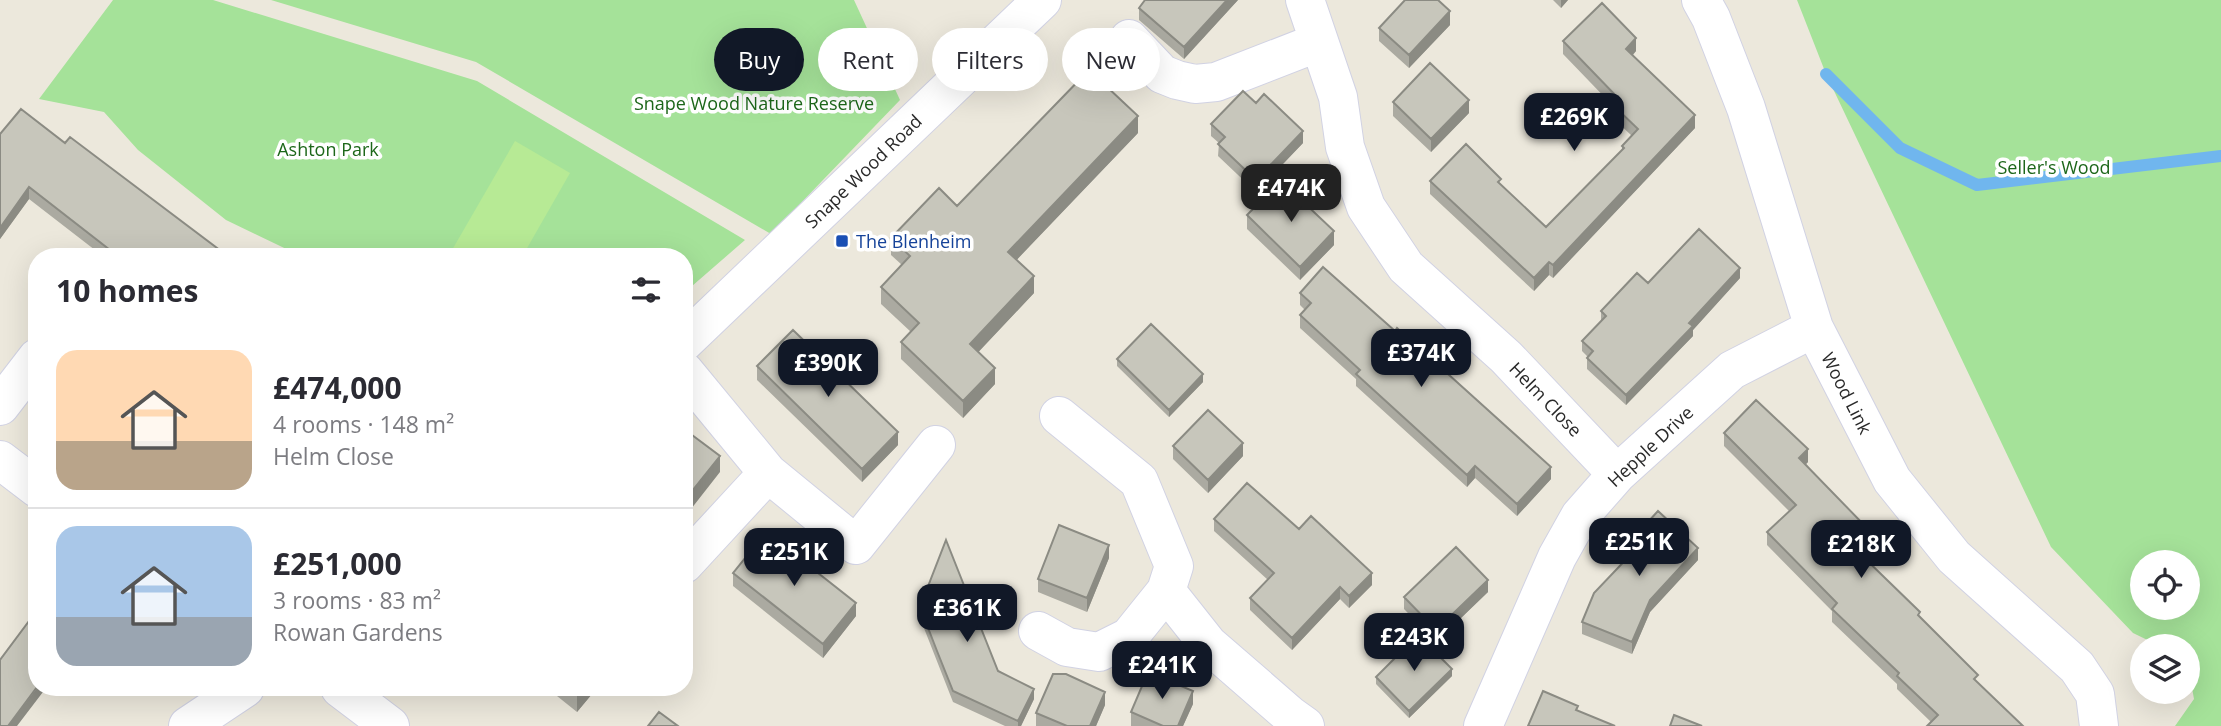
<!DOCTYPE html>
<html lang="en">
<head>
<meta charset="utf-8">
<style>
	:root { --surface:#fff; --page:#f7f7f7; --text:#2b2b33; --muted:#7c7c81; --line:#e1e1e2; --accent:#111827 }
	body { margin:0; font-family:"Open Sans",sans-serif; background:var(--page); color:var(--text); height:100vh; display:flex; flex-direction:column; font-size:26px; white-space:nowrap }
	* { box-sizing:border-box; margin:0 }
	p { font-size:23px; color:var(--muted) }
	.icon { flex:none; width:38px; height:38px; fill:none; stroke:currentColor; stroke-width:2; stroke-linecap:round; stroke-linejoin:round }
	.map { position:relative; flex:1; overflow:hidden }
	.side { position:absolute; left:28px; top:248px; width:665px; height:448px; display:flex; flex-direction:column; background:var(--surface); border-radius:28px; box-shadow:0 7px 28px #0002 }
	.side>* { flex:none }
	.guide { position:absolute; left:714px; top:28px; width:665px; height:63px; display:flex; gap:14px }
	.tools { position:absolute; left:2130px; top:550px; display:grid; gap:14px }
	.tools a { display:grid; place-items:center; width:70px; height:70px; border-radius:50%; background:var(--surface); box-shadow:0 7px 28px #0002; font-size:35px }
	.price { position:absolute; translate:-50% -60px; padding:0 16px; border-radius:14px; background:var(--accent); color:#fff; font-size:23px; line-height:46px; filter:drop-shadow(0 2px 4px #0008) }
	.price::after { content:''; position:absolute; left:50%; top:42px; width:21px; height:16px; margin-left:-10px; background:inherit; clip-path:polygon(0 0,100% 0,50% 100%) }
	.price.current { background:#222; color:#fff }
	ul { padding:0; list-style:none }
	li { display:flex; align-items:center; gap:21px; height:175px; padding:0 28px }
	li+li { border-top:2px solid var(--line) }
	li span { display:grid; place-items:center; flex:none; width:196px; height:140px; border-radius:21px; color:#555 }
	li>.icon { margin-inline-start:auto }
	span .icon { width:84px; height:84px; fill:#fffc; stroke-width:1 }
	li b { font-size:30px }
	h2 { display:flex; justify-content:space-between; align-items:center; height:84px; padding:0 28px; font-size:30px }
	.chip { padding:0 24px; border-radius:32px; background:var(--surface); box-shadow:0 7px 28px #0002; font-size:24px; line-height:63px }
	.chip.current { background:var(--accent); color:#fff }
	.map>svg:first-child { display:block }
	.green { fill:#a5e299; fill-rule:evenodd }
	.pitch { fill:#b7ea95 }
	.lines { fill:none; stroke-linecap:round; stroke-linejoin:round }
	.stream { stroke:#70b6ee; stroke-width:12 }
	.minor-casing { stroke:#d1d2e3; stroke-width:40 }
	.minor { stroke:#fff; stroke-width:38 }
	.wall { fill:#abaaa1 }
	.shaded-wall { fill:#8b8b83 }
	.building { fill:#c7c6bb; stroke:#8b8b83; stroke-width:2 }
	.transit-dot { fill:#1a4fb4; stroke:#fff; stroke-width:2.5 }
	.labels { text-anchor:middle; dominant-baseline:central; stroke-width:7; stroke-linejoin:round; paint-order:stroke }
	.park-label { font-size:18px; fill:#1d671a; stroke:#fff }
	.street-label { font-size:18px; fill:#2a2a2a; stroke:#fff }
	.transit-label { font-size:18px; fill:#164399; stroke:#fff; text-anchor:start }
</style>
</head>
<body>
<div class="map">
<svg width="2221" height="726" viewBox="0 0 2221 726">
	<rect width="100%" height="100%" fill="#ece8dc"/>
	<path class="green" d="M113,0H213L477,81L745,240L684,293V257H303L226,220L138,150L104,112L39,99Z
		M271,0H854L900,100L771,234L476,62Z
		M1797,0H2221V726H2175L2194,699L2188,666V646H2160L2133,633L2051,547L1826,74ZM2142,562H2188V607H2142Z"/>
	<path class="pitch" d="M515,141L570,173L522,257H448Z"/>
	<g class="lines">
		<path class="stream" d="M1826,74L1900,148L1977,185L2221,156"/>
		<defs>
			<path id="minor" d="M1305,0L1338,97L1345,147L1366,207L1406,267L1506,357L1617,474
				M1701,0L1711,18L1746,108L1814,328L1892,480L1954,557L2077,667L2095,694L2099,726
				M1129,39L1162,74L1177,80L1195,84L1216,82L1319,42
				M684,342L1042,0
				M684,371L768,473L856,545L936,445
				M0,406L37,358
				M0,460L37,488
				M684,564L768,473
				M1166,591L1208,644L1291,716L1305,726
				M1038,631L1067,647L1099,652L1129,637L1166,591L1174,566L1139,481L1059,416
				M340,688L390,726
				M188,726L245,688
				M1483,726L1557,557L1580,516L1617,474L1732,370L1814,328"/>
		</defs>
		<use href="#minor" class="minor-casing"/>
		<use href="#minor" class="minor"/>
	</g>
	<path class="wall" d="M1145,0H1238L1184,59L1139,20V8Z
		M1553,0H1568L1561,8Z
		M1450,25L1409,68L1379,41V28Z
		M1563,41L1636,51L1633,55L1695,128L1553,278L1549,275L1534,291L1430,194V181L1501,185L1546,227L1622,150V146L1632,136L1615,120V108L1563,54Z
		M1393,102L1469,113L1431,152L1393,116Z
		M1256,103L1303,143L1256,192L1218,156L1219,143L1211,136V124Z
		M1138,133L1016,260L1034,293L978,352L995,384L963,418L901,359V342L911,332L881,304V287L902,265L891,255V238L957,206Z
		M0,134L65,143L229,257H104L29,199L0,239Z
		M1247,215L1334,245L1300,280L1247,229Z
		M1740,278L1693,330V336L1626,405L1587,369V358L1588,357L1582,351V341L1601,321V311L1648,283Z
		M1300,293L1551,479L1517,516L1475,478L1467,487L1356,386V379L1300,328V315L1305,310L1300,305Z
		M1117,359L1203,382L1169,417L1117,366Z
		M757,366L898,445L862,482L757,380Z
		M1724,433L1808,462L1806,464L1868,542L1858,552L1920,617L1978,675L1931,722L1897,689V684L1832,622V611L1767,545V532L1789,511L1724,446Z
		M1173,446L1243,456L1208,493L1173,459Z
		M1214,519L1299,529L1372,585L1349,608L1340,599L1292,650L1250,610V598L1268,580L1214,531Z
		M1627,545L1698,560L1650,612L1632,654L1582,634V622L1628,558Z
		M1109,558L1087,612L1038,592V579Z
		M733,573L856,616L823,658L733,586Z
		M1488,592L1436,642L1404,609V597Z
		M920,607L1034,699L1021,726H1005L953,702L920,618Z
		M1452,676L1409,718L1376,684V677Z
		M547,688H597L577,712Z
		M1193,704L1183,726H1131V712Z
		M1105,705L1096,726H1036V713Z"/>
	<path class="shaded-wall" d="M1227,0H1238L1184,59V47Z
		M1561,0H1568L1561,8Z
		M1450,11V25L1409,68V55Z
		M1636,38V51L1626,62V49Z
		M1469,100V113L1431,152V139Z
		M1695,115V128L1553,278V265Z
		M1138,116V133L1008,269V252Z
		M1303,131V143L1256,192V180Z
		M29,187V199L0,239V228Z
		M1334,231V245L1300,280V267Z
		M1549,262V275L1534,291V278Z
		M1740,268V278L1693,330V336L1626,405V395L1689,323Z
		M1034,276V293L970,361V344Z
		M995,368V384L963,418V401Z
		M1203,374V382L1169,417V410Z
		M898,432V445L862,482V469Z
		M1243,443V456L1208,493V480Z
		M1808,449V462L1799,471V458Z
		M720,456V472L684,518V501Z
		M1475,466V478L1467,487V475Z
		M1551,467V479L1517,516V504Z
		M1868,529V542L1851,558V545Z
		M1109,545V558L1087,612V598Z
		M1698,548V560L1650,612L1632,654V642L1650,600Z
		M1372,573V585L1349,608V596Z
		M1488,580V592L1436,642V630Z
		M1340,587V599L1292,650V638Z
		M856,603V616L823,658V644Z
		M1452,669V676L1409,718V711Z
		M37,688H46L17,726H8Z
		M583,688H597L577,712V695Z
		M1034,689V699L1021,726H1018V721Z
		M1193,691V704L1183,726H1178Z
		M1105,692V705L1096,726H1090Z"/>
	<path class="building" d="M1145,0H1227L1184,47L1139,8Z
		M1405,0H1438L1450,11L1409,55L1379,28Z
		M1602,3L1636,38L1626,49L1695,115L1553,265L1549,262L1534,278L1430,181L1466,144L1501,179L1498,182L1546,227L1624,148L1622,146L1638,129L1615,107L1621,101L1563,41Z
		M1430,63L1469,100L1431,139L1393,102Z
		M1089,70L1138,116L1008,252L1034,276L970,344L995,368L963,401L901,342L919,323L881,287L910,256L891,238L939,188L957,206Z
		M1243,91L1256,103L1264,94L1303,131L1256,180L1218,144L1225,137L1211,124Z
		M21,109L65,143L70,137L229,257H119L29,187L0,228V134Z
		M1281,181L1334,231L1300,267L1247,215Z
		M1699,229L1740,268L1689,323L1693,326L1626,395L1587,358L1593,351L1582,341L1606,316L1601,311L1637,273L1648,283Z
		M1323,267L1395,331L1397,328L1551,467L1517,504L1475,466L1467,475L1356,374L1360,370L1300,315L1311,303L1300,293Z
		M1151,324L1203,374L1169,410L1117,359Z
		M793,330L898,432L862,469L757,366Z
		M1756,400L1808,449L1799,458L1868,529L1851,545L1920,612L1918,615L1978,675L1974,679L2023,726H1927L1938,715L1897,676L1899,673L1832,609L1837,603L1767,532L1796,505L1724,433Z
		M1208,410L1243,443L1208,480L1173,446Z
		M684,429L720,456L684,501Z
		M1247,483L1299,529L1311,516L1372,573L1349,596L1340,587L1292,638L1250,598L1274,573L1214,519Z
		M1658,511L1698,548L1650,600L1632,642L1582,622L1594,593L1634,551L1627,545Z
		M1059,525L1109,545L1087,598L1038,579Z
		M766,532L856,603L823,644L733,573Z
		M946,540L998,671L1034,689L1018,721L953,691L937,651L920,607Z
		M1456,547L1488,580L1436,630L1404,597Z
		M35,613L37,615V687L8,726H0V660Z
		M1418,635L1452,669L1409,711L1376,677Z
		M1148,672L1193,691L1178,726H1163L1131,712Z
		M1053,674H1066L1105,692L1090,726H1067L1036,713Z
		M568,688H583L577,695Z
		M1543,691L1578,706L1576,710L1615,726H1528Z
		M659,712L678,726H648Z
		M1674,715L1702,726H1670Z"/>
	<rect class="transit-dot" x="835" y="234" width="14" height="14" rx="3.5"/>
	<g class="labels">
		<g class="park-label">
			<text x="754" y="103">Snape Wood Nature Reserve</text>
			<text x="328" y="149">Ashton Park</text>
			<text x="2054" y="167">Seller's Wood</text>
		</g>
		<g class="street-label">
			<text transform="translate(863 171) rotate(-44)">Snape Wood Road</text>
			<text transform="translate(1847 393) rotate(63)">Wood Link</text>
			<text transform="translate(1546 399) rotate(46)">Helm Close</text>
			<text transform="translate(1650 446) rotate(-43)">Hepple Drive</text>
		</g>
		<g class="transit-label">
			<text x="856" y="241">The Blenheim</text>
		</g>
	</g>
</svg>
<div class="tools">
<a><svg class="icon" aria-label="locate" viewBox="0 0 24 24"><circle cx="12" cy="12" r="6"/><path d="M12 2v4M12 18v4M2 12h4M18 12h4"/></svg></a>
<a><svg class="icon" aria-label="layers" viewBox="0 0 24 24"><path d="M12 4l9 5-9 5-9-5zM3 14l9 5 9-5"/></svg></a>
</div>
<b class="price" style="left:1574px;top:153px">£269K</b>
<b class="price current" style="left:1291px;top:224px">£474K</b>
<b class="price" style="left:1421px;top:389px">£374K</b>
<b class="price" style="left:828px;top:399px">£390K</b>
<b class="price" style="left:1639px;top:578px">£251K</b>
<b class="price" style="left:1861px;top:580px">£218K</b>
<b class="price" style="left:794px;top:588px">£251K</b>
<b class="price" style="left:967px;top:644px">£361K</b>
<b class="price" style="left:1414px;top:673px">£243K</b>
<b class="price" style="left:1162px;top:701px">£241K</b>
<div class="guide">
<a class="chip current">Buy</a>
<a class="chip">Rent</a>
<a class="chip">Filters</a>
<a class="chip">New</a>
</div>
<section class="side">
<h2>10 homes<svg class="icon" aria-label="filters" viewBox="0 0 24 24"><path d="M4 7h16M4 17h16"/><circle cx="9" cy="7" r="2"/><circle cx="15" cy="17" r="2"/></svg></h2>
<ul>
<li><span style="background:linear-gradient(#ffd9b3 65%,#b9a48a 0)"><svg class="icon" aria-label="home" viewBox="0 0 24 24"><path d="M3 11l9-7 9 7M6 9v11h12V9"/></svg></span><div><b>£474,000</b><p>4 rooms · 148 m²</p><p>Helm Close</p></div></li>
<li><span style="background:linear-gradient(#a9c7e8 65%,#9aa5b1 0)"><svg class="icon" aria-label="home" viewBox="0 0 24 24"><path d="M3 11l9-7 9 7M6 9v11h12V9"/></svg></span><div><b>£251,000</b><p>3 rooms · 83 m²</p><p>Rowan Gardens</p></div></li>
</ul>
</section>
</div>
</body>
</html>
